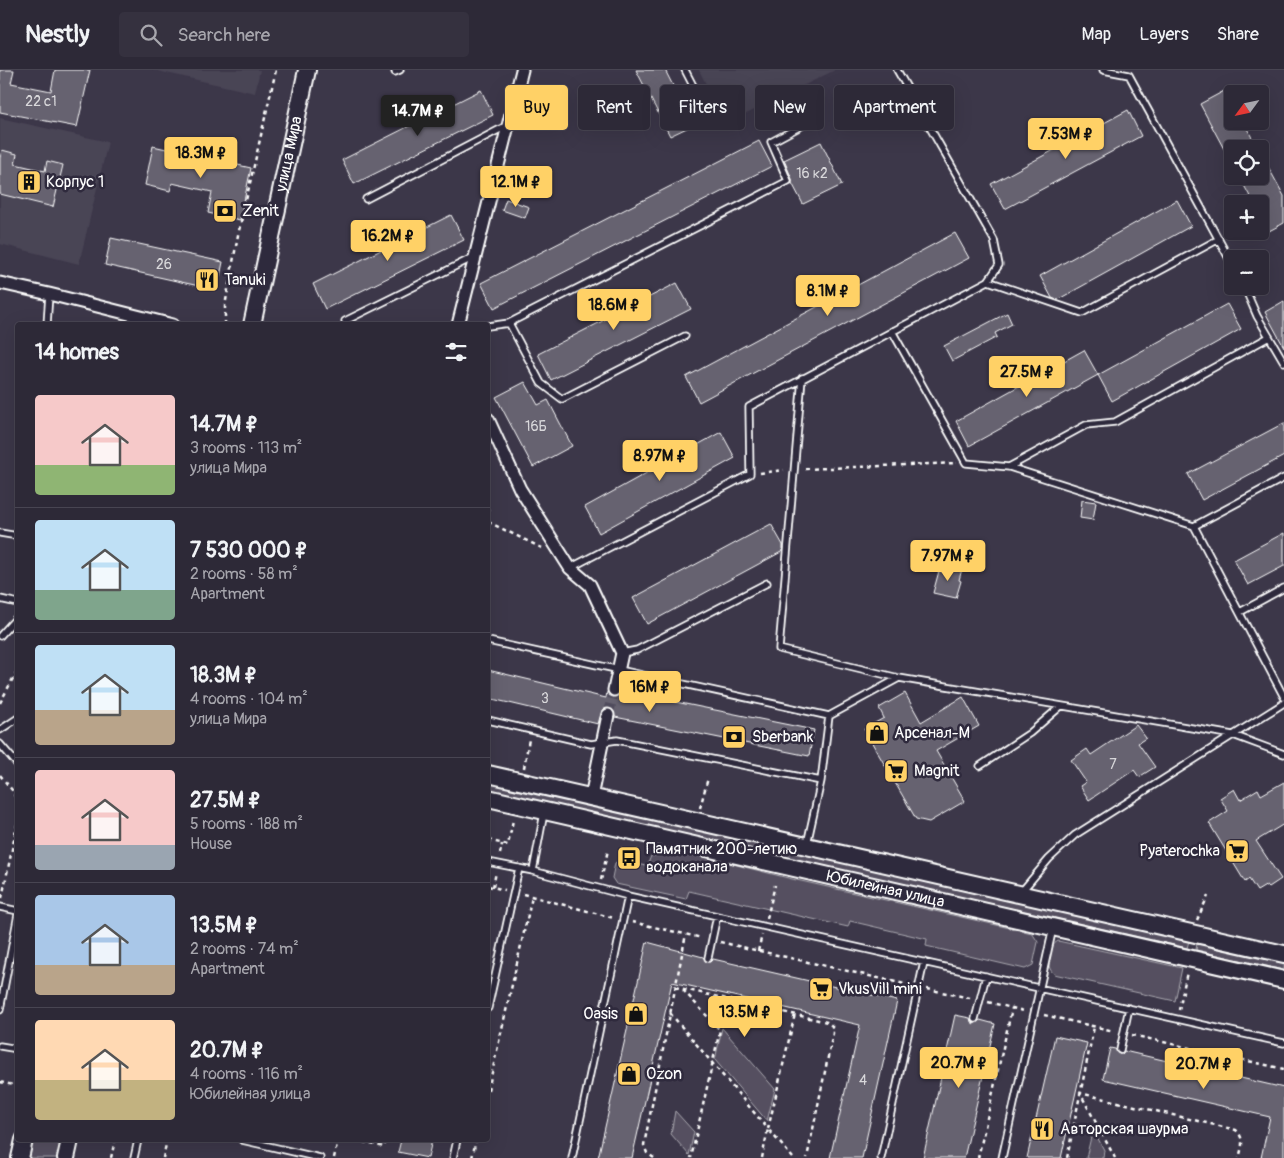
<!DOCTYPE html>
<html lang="en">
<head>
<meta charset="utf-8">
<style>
	:root { --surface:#2d2937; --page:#35313f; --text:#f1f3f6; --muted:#a7a6ad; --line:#484552; --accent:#ffd166 }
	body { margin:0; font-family:Pangolin,sans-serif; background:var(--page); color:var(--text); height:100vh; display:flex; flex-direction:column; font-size:19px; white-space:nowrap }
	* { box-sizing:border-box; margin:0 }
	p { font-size:16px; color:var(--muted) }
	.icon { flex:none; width:28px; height:28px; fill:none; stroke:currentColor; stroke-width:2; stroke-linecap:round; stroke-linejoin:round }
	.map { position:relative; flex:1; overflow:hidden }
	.details { position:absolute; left:15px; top:252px; width:475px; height:820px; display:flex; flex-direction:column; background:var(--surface); border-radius:5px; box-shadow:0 5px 20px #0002,0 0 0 1px var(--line) }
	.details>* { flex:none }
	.hud { position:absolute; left:505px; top:15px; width:475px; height:45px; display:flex; gap:10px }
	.needle { width:32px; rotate:237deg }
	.buttons { position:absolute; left:1224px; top:15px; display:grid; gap:10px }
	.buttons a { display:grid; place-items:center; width:45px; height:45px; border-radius:5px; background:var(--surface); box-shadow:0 5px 20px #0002,0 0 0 1px var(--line); font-size:25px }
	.price { position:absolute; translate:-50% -42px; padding:0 11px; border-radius:5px; background:var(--accent); color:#111; font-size:16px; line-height:32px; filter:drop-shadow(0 1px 2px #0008) }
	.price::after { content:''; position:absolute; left:50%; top:30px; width:15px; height:11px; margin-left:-8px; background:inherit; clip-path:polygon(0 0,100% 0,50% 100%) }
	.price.active { background:#222; color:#fff }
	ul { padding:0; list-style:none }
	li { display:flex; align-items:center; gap:15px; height:125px; padding:0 20px }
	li+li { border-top:1px solid var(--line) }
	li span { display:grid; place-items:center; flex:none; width:140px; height:100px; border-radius:5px; color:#555 }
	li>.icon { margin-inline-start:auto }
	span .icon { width:60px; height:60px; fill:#fffc; stroke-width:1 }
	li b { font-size:21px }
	h2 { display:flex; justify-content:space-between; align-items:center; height:60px; padding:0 20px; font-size:21px }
	.pill { padding:0 18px; border-radius:5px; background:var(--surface); box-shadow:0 5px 20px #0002,0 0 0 1px var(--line); font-size:18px; line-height:45px }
	.pill.active { background:var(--accent); color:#111 }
	header { display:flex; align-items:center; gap:30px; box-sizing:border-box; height:70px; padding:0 25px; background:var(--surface); border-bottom:1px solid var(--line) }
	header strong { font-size:24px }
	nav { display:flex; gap:28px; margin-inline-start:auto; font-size:18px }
	.search { width:350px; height:45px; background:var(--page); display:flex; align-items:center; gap:12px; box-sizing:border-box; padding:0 18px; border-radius:5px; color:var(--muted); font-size:19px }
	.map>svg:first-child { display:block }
	.built { fill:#494455 }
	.green { fill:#555060; stroke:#aaa8b0 }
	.building { fill:#666270; stroke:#fff }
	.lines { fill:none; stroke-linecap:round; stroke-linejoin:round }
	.minor-tunnel { stroke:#504b5b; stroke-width:11; stroke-dasharray:11 5.5; stroke-linecap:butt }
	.service-casing { stroke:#fff; stroke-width:9 }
	.minor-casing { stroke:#fff; stroke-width:15 }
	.secondary-casing { stroke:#fff; stroke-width:20 }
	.path { stroke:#fff; stroke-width:2.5; stroke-dasharray:4 4; stroke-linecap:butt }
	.service { stroke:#2f2a3d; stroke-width:5.5 }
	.minor { stroke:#2f2a3d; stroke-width:11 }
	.secondary { stroke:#2f2a3d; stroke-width:16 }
	.labels { text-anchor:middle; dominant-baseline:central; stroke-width:5; stroke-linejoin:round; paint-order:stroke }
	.number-label { font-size:14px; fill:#d9d8db }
	.street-label { font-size:16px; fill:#fff; stroke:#2f2a3d }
	.poi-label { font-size:16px; fill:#fff; stroke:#2f2a3d; text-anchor:start }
</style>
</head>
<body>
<header>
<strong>Nestly</strong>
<div class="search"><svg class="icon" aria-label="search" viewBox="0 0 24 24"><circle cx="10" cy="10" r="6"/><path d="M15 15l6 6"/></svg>Search here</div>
<nav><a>Map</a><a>Layers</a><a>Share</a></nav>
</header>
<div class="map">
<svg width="1284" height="1088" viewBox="0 0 1284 1088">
	<rect width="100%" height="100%" fill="#3c3749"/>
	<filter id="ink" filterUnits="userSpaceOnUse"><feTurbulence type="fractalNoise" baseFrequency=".02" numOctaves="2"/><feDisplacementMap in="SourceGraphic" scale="10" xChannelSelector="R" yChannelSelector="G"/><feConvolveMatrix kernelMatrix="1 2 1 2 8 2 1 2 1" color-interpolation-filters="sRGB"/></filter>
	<g filter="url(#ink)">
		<path class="built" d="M153,0H260L255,23Z
			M699,0H835L726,54Z
			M0,48L108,72L79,194L0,174Z"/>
		<path class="green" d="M488,713L1189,871L1187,878L488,720Z
			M689,783L792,809L1032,863L1038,872L1033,895L1025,899L926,876L927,869L850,851L848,857L689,821L686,829L616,814L612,808L615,793L618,791L647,796L651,786Z
			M1058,871L1182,898L1175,931L1054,904C1044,895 1048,877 1058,871Z
			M1197,873L1284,893V900L1196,880Z
			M722,958L775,1019L767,1051L715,990Z
			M675,1041L694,1062L689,1085L671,1064Z
			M1093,1059L1104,1080L1103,1088H1086Z
			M33,1070H61L57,1088H29Z"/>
		<path class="building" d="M0,0H14L11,13L51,21L55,0H90L77,57L0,42Z
			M636,0H665L693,55L670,66Z
			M481,20L493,45L354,114L342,90Z
			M1226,20L1232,32V51H1243L1258,79H1224L1200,34Z
			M1128,40L1141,66L1005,139L991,114Z
			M759,71L772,96L494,238L481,213Z
			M821,72L842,115L803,134L792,113V109L784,90Z
			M153,76L251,98L240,150L208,143L212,122L172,113L170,121L145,115Z
			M2,80L17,84L15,94L45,101L47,91L63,95L53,137L0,124V88Z
			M1260,82L1284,126V153L1269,161L1260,144V134H1254L1239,106H1260Z
			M506,129L529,137L525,148L502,140Z
			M1177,130L1191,156L1057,230L1052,228L1040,206Z
			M451,145L464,170L325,239L313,214Z
			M955,163L969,188L699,332L686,307Z
			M111,168L223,192L217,220L105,195Z
			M677,213L691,239L551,310L538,284Z
			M1284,231V277L1265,242Z
			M1227,234L1241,259L1112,331L1098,305Z
			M1007,243L1012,254L995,263L997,267L952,291L944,276Z
			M1084,280L1098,305L969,376L956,351Z
			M525,312L538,335L548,330L572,376L533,397L496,327Z
			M1284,353V386L1202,430L1188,404Z
			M721,362L735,388L599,463L585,437Z
			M1082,430L1096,432L1093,450L1080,448Z
			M771,454L783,475V481L647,554L633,528Z
			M1284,463V496L1248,515L1234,490Z
			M949,495L962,499L959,510L961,511L956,528L933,523L939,501L946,503Z
			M488,600L606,628L607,622L613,627L619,625L621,621L814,660L809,686L615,647L613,640L609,638L602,640L598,654L488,628Z
			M905,623L921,652L963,627L979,656L936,681L965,731L929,752L916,749L864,659L884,648L879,638Z
			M1136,655L1146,668L1138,673L1155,697L1139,707L1134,700L1089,730L1080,716L1086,712L1071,690L1087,679L1091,685Z
			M1284,712V754L1256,771L1281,809L1269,817L1267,815L1257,821L1249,809L1245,812L1209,753L1228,741L1220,728L1234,719L1240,730L1258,719L1261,725Z
			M647,872L703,887L707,892H710L713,889L897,931L862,1088H830L860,955L672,912L632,1088H598Z
			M955,945L970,948L971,952L974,954L980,950L995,954L964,1088H923Z
			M1055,966L1087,973L1061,1088H1027Z
			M1110,978L1115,979L1119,984H1122L1124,981L1284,1018V1088H1261L1270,1047L1103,1009Z
			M401,1070H432L428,1088L398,1082Z"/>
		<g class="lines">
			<path class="minor-tunnel" d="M608,645L614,620"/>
			<defs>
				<path id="service" d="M685,0L706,41
					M1103,0L1129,5L1232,194
					M395,2L400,0
					M366,129L508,55
					M988,211L1082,243L1219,169
					M1244,216L1257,246L1284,292
					M345,251L474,187
					M509,253L541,313L562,329L685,266
					M47,255L49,224
					M488,256L509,253L788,111L771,72L814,49
					M892,261L966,393L1009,397L1194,456
					M802,308L779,579L899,608L1233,665L1284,684
					M1009,397L1086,355L1115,352L1269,267
					M1284,408L1194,456L1284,627
					M0,463L18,466
					M570,498L750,404L749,337L988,211L999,195L994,170L897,0
					M0,529L18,533
					M1240,542L1284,518
					M0,566L18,546
					M488,571L829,646L899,608
					M622,583L637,580L767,513
					M488,650L591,674L617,670L821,711
					M0,660L18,648
					M0,674L18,695
					M980,696L1030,663L1061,636
					M807,774L821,711L829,646
					M488,792L533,801L628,826L1284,973
					M533,801L544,743
					M1022,821L1049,789L1075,765L1284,633
					M0,837L18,841
					M708,888L717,846
					M488,938L519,798
					M0,940L18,844
					M975,949L986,906
					M0,976L18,979
					M1120,980L1129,938
					M242,1070L320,1088
					M134,1088L138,1070
					M453,1088L457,1070
					M572,1088L628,826
					M881,1088L924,892
					M1002,1088L1053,858"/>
				<path id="minor" d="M0,213L49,224L173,255
					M458,255L522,0
					M488,349L520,419L570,498L590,515L622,583L614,620
					M591,727L608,645"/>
				<g id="secondary">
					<path id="s1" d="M252,255L307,0"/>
					<path d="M488,704L1284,884"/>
					<path id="s2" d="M488,728L1284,910"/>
					<path d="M20,1088L24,1070"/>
					<path d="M66,1088L70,1070"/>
				</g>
			</defs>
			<use href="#service" class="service-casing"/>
			<use href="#minor" class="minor-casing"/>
			<use href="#secondary" class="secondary-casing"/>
			<path class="path" d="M225,255V236L238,165L276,0
				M805,399L957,393
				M760,403L784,400
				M488,440L489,439
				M488,452L542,478
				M0,633L18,599
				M524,698L529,669
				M0,705L12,720L18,733
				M700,738L708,708
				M488,770L508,775L513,750
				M500,784L502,774
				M601,810L608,780
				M488,816L505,820
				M493,817L496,802
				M523,824L614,848
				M2,828L18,750
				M767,848L775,815
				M1197,850L1208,826
				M632,852L702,868
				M720,872L909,915
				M758,881L762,865
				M675,917L827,952L832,956L833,963L807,1088
				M927,919L970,928
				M683,920L720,960L691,1088
				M988,932L1024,941
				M1179,940L1187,902
				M670,943L768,1059L795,944
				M1044,945L1114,961
				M1132,965L1284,999
				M0,1012L18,1016
				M488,1020L532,827
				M355,1070L384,1077L386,1070
				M111,1088L115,1070
				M163,1088L167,1070
				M334,1088L338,1070
				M472,1088L476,1070
				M654,1088L647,1083L644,1075L686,864
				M762,1088L768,1059L793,1088
				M978,1088L1012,938
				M1067,1088L1094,957
				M1115,1088L1080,1023L1236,1060C1245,1069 1242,1077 1239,1088"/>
			<use href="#service" class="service"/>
			<use href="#minor" class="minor"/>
			<use href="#secondary" class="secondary"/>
		</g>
	</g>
	<defs>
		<symbol id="building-square" viewBox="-11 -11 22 22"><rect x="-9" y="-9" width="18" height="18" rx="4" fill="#ffd166" stroke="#2f2a3d"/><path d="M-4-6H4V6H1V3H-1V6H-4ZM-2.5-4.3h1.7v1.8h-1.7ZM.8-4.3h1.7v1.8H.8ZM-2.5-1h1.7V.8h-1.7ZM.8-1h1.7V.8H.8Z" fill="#111"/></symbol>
		<symbol id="bank-square" viewBox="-11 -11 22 22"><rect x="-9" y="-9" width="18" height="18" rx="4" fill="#ffd166" stroke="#2f2a3d"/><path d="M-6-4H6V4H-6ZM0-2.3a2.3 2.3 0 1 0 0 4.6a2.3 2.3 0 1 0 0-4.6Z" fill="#111"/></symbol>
		<symbol id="restaurant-square" viewBox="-11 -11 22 22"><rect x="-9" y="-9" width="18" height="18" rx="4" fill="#ffd166" stroke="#2f2a3d"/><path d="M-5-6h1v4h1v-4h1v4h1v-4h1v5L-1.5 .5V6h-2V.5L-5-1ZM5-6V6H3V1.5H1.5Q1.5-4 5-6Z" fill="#111"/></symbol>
		<symbol id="shop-square" viewBox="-11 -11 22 22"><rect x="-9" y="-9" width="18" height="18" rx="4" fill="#ffd166" stroke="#2f2a3d"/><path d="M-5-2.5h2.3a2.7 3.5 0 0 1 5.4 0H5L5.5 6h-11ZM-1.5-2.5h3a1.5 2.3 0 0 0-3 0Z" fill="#111"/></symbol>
		<symbol id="supermarket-square" viewBox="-11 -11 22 22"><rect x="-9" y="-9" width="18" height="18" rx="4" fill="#ffd166" stroke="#2f2a3d"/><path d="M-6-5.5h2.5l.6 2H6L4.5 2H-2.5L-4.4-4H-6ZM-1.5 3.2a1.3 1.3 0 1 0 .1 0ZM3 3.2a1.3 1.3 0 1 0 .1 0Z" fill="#111"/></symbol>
		<symbol id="bus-square" viewBox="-11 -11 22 22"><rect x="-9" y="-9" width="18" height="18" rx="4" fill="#ffd166" stroke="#2f2a3d"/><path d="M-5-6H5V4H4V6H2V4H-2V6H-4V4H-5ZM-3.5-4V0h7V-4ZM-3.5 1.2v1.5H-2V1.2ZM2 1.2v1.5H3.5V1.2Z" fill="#111"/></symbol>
	</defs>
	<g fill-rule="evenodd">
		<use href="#building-square" x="15" y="98" width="28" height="28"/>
		<use href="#bank-square" x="211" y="127" width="28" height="28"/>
		<use href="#restaurant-square" x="193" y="196" width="28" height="28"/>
		<use href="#shop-square" x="863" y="649" width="28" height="28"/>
		<use href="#bank-square" x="720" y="653" width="28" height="28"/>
		<use href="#supermarket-square" x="882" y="687" width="28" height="28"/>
		<use href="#supermarket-square" x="1223" y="767" width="28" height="28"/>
		<use href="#bus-square" x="615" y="774" width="28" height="28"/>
		<use href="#supermarket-square" x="807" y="905" width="28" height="28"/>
		<use href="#shop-square" x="622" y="930" width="28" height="28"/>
		<use href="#shop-square" x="615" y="990" width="28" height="28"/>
		<use href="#restaurant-square" x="1028" y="1045" width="28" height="28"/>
	</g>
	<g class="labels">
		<g class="number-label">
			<text x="41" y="31">22 с1</text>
			<text x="812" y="103">16 к2</text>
			<text x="164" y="194">26</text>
			<text x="536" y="356">16Б</text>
			<text x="545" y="628">3</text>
			<text x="1113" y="694">7</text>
			<text x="863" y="1010">4</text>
		</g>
		<g class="street-label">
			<text stroke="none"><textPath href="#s1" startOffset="175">улица Мира</textPath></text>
			<text stroke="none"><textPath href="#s2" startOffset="408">Юбилейная улица</textPath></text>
		</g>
		<g class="poi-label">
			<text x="46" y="112">Корпус 1</text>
			<text x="242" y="141">Zenit</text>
			<text x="224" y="210">Tanuki</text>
			<text x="894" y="663">Арсенал-М</text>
			<text x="752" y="667">Sberbank</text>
			<text x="914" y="701">Magnit</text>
			<text x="646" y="779">Памятник 200-летию<tspan x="646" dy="18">водоканала</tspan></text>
			<text x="1220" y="781" text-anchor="end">Pyaterochka</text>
			<text x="838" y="919">VkusVill mini</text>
			<text x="618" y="944" text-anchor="end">Oasis</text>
			<text x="646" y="1004">Ozon</text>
			<text x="1060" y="1059">Авторская шаурма</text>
		</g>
	</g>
</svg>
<div class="buttons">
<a><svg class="needle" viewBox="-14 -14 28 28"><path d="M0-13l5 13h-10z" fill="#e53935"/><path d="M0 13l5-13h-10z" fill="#a7a6ad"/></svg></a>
<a><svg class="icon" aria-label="locate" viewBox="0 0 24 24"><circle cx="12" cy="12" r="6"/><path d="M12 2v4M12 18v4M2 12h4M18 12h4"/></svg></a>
<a>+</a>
<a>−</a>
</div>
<b class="price active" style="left:418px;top:67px">14.7M ₽</b>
<b class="price" style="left:1066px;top:90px">7.53M ₽</b>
<b class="price" style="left:201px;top:109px">18.3M ₽</b>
<b class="price" style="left:516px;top:138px">12.1M ₽</b>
<b class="price" style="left:388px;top:192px">16.2M ₽</b>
<b class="price" style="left:828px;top:247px">8.1M ₽</b>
<b class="price" style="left:614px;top:261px">18.6M ₽</b>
<b class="price" style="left:1027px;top:328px">27.5M ₽</b>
<b class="price" style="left:660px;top:412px">8.97M ₽</b>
<b class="price" style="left:948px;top:512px">7.97M ₽</b>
<b class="price" style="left:650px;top:643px">16M ₽</b>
<b class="price" style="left:745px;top:968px">13.5M ₽</b>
<b class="price" style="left:959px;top:1019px">20.7M ₽</b>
<b class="price" style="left:1204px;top:1020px">20.7M ₽</b>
<div class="hud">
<a class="pill active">Buy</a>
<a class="pill">Rent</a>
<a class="pill">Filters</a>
<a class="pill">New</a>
<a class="pill">Apartment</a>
</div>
<section class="details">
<h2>14 homes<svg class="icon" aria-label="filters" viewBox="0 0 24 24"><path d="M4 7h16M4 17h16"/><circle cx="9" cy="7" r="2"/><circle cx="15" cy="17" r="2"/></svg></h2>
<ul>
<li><span style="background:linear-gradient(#f6c9c9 70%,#8fb573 0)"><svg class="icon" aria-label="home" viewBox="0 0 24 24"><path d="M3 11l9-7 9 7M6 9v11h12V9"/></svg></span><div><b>14.7M ₽</b><p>3 rooms · 113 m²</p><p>улица Мира</p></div></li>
<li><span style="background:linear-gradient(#bfe0f5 70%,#7fa58c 0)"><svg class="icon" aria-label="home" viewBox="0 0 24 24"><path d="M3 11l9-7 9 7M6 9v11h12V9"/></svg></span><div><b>7 530 000 ₽</b><p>2 rooms · 58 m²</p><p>Apartment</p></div></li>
<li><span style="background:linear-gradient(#bfe0f5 65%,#b9a48a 0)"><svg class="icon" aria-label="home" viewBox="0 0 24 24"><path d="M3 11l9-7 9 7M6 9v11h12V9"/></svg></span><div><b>18.3M ₽</b><p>4 rooms · 104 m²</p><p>улица Мира</p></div></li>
<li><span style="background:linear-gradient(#f6c9c9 75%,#9aa5b1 0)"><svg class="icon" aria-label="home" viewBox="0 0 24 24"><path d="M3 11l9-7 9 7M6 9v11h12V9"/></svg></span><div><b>27.5M ₽</b><p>5 rooms · 188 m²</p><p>House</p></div></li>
<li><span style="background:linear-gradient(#a9c7e8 70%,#b9a48a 0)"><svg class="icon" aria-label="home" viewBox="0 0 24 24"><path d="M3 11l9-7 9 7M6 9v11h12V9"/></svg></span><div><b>13.5M ₽</b><p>2 rooms · 74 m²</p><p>Apartment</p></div></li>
<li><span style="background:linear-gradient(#ffd9b3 60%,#c2b280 0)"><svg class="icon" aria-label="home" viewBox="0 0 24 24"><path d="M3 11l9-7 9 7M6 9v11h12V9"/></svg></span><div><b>20.7M ₽</b><p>4 rooms · 116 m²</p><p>Юбилейная улица</p></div></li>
</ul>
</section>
</div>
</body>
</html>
